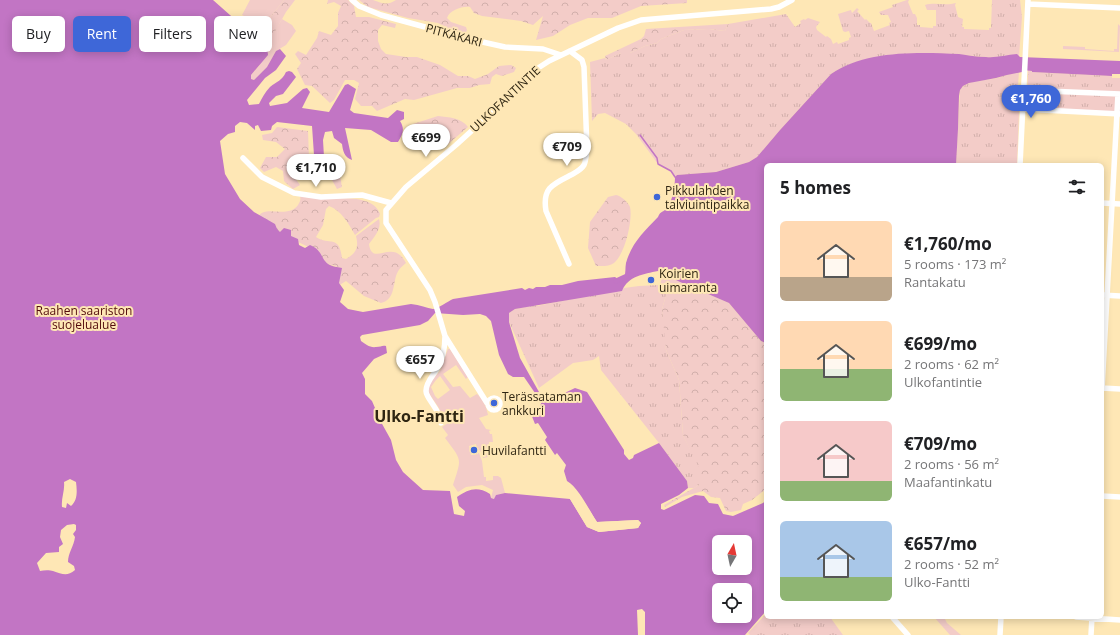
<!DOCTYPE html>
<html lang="en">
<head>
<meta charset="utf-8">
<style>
	:root { --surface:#fff; --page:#f6f6f6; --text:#202124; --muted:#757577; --accent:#3e67d8 }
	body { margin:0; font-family:"Open Sans",sans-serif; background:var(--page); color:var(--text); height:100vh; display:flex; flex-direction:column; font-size:15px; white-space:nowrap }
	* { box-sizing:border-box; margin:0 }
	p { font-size:13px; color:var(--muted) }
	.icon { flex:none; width:22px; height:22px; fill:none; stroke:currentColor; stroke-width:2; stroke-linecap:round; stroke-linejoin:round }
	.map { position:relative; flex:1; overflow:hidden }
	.details { position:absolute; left:764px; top:163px; width:340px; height:456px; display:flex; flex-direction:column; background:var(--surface); border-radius:6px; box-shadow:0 2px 10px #0003 }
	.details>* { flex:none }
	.hud { position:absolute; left:12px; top:16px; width:380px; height:36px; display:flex; gap:8px }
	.needle { width:26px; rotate:9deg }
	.fabs { position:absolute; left:712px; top:535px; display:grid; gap:8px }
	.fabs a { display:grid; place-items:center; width:40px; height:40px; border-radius:6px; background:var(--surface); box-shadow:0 2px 10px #0003; font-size:20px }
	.price { position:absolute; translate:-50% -34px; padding:0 9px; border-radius:14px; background:#fff; color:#222; font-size:13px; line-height:26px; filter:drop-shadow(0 1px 2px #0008) }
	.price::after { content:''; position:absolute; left:50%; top:24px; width:12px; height:9px; margin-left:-6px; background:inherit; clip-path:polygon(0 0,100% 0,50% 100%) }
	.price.current { background:var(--accent); color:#fff }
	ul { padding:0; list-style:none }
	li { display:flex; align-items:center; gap:12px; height:100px; padding:0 16px }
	li span { display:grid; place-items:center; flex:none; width:112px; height:80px; border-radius:6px; color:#555 }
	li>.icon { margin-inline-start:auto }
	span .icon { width:48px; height:48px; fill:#fffc; stroke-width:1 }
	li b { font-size:17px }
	h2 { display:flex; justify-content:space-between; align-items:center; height:48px; padding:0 16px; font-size:17px }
	.chip { padding:0 14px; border-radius:6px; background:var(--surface); box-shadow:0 2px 10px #0003; font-size:14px; line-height:36px }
	.chip.current { background:var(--accent); color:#fff }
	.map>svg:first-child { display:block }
	.grass { fill:#f3ccc8; fill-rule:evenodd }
	.forest { fill:url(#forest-crowns) }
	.park { fill:url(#park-tufts) }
	.water { fill:#c275c4; fill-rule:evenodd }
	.pier { fill:#fee7b5 }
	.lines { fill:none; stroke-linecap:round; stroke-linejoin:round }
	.stream { stroke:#c275c4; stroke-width:1.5 }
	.canal { stroke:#c275c4; stroke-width:5 }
	.minor { stroke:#fff; stroke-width:5.5 }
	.poi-dot { fill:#3e67d8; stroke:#fee7b5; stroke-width:1.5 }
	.labels { text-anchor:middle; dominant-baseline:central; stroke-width:4; stroke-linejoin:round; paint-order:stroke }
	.street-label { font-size:12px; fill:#2e2512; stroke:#fee7b5 }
	.poi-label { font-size:12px; fill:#2e2512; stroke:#fee7b5; text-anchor:start }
	.park-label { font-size:12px; fill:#530c0d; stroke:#fee7b5 }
	.district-label { font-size:16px; font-weight:bold; fill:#2e2512; stroke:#fee7b5 }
</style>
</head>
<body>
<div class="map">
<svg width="1120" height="635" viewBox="0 0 1120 635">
	<defs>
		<pattern id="forest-crowns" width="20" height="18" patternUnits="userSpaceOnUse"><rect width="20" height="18" fill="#f3ccc8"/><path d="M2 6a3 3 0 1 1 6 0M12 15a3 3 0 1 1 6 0" fill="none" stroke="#d1afab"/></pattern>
		<pattern id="park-tufts" width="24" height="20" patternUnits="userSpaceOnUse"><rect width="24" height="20" fill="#f3ccc8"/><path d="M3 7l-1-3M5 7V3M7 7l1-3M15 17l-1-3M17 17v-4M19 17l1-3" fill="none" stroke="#d1afab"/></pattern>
	</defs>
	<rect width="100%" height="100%" fill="#fee7b5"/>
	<path class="grass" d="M250,0H284L268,20L264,30L272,36L282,19L292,25L296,31L286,45L276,51L267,67L254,80L251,79V75L259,66L267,49V46L263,44L260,39L261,35L256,28L253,20L242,15Z
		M1118,24L1120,26L1119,52L1063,49V46L1085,47V49L1114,51V49H1117Z
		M448,349H450L468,377L466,379L456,365L443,374L453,387L460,386L470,398L477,394C484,400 486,406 488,415L479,418L486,429L491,430L489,431L490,434H492L493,442H489L488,457L483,458L480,450H477L476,444L469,446L471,455L478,454V453H479L482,461L484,477H486V481L493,480V476H498L501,478L505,493L496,495L495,499L491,498L493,490L482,485L466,487L458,492L453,485C462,457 462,461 445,438L448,435L442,427L448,423L437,405L428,392L430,382L440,371ZM440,376L450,390L438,399L435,396L431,387L436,380Z
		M934,617H944L947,623L961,635H950Z"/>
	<path class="forest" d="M284,0H295L286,12L272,37L264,30L268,20Z
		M328,0H348L354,6L356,17H369L396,24L395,28L382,25L378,30V41L381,49L386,54L406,57H417L440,65L458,76H468L475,79L488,74L499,66L511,65L516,68L514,72L502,76L496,74L492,77L490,84L479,85L470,88H457L414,100L405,99L377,111L372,106H361L355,99L359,83L354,80H345L334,100L330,103L312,86L305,85L297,69L301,63L295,54L298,51L306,55L317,38L319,31L331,35L338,26V13L341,6L334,2L327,4Z
		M359,0C363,0 369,0 373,0C382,3 387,6 396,0H687V3L641,6L612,18H588L570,25L553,36L536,40L543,16L533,25L521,21L482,16L474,13L470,7C462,6 450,10 447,18L451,22L466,27L467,30L465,34L446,29L444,26L438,23L408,18L368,7Z
		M728,24L725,31L709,29L684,30L661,39L657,43L645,46L630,53H621L606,60L605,56L641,39L644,36L646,29Z
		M438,116C448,117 462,118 468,127L447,145L435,133L427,135L413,124Z
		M277,127L308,131L309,158C318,164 334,164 339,174C341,178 341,183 342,187L337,189L327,171L318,167H311L302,170L295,178L300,185L293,189L284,181L283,171L276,167L264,172L260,168L266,157H277L285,149L276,142L263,140L262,135L272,133Z
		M616,195C621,196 628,202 630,207C633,220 625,254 614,263C609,267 601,266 596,266L588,248L590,222L608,197Z
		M300,196C306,197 311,198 316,198C333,200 373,192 380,214L379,217L376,218L355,235C349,224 341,210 329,206L326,209L323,225L316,237C330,246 339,234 342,258L346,259C356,253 359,248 356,236L379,219C382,229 374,237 369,244C372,268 393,237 406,263C401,267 398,270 396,276C393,287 394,300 381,303L364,296L346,281L338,286L341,288L342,291C337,289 334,286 332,281L337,269L336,266L324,263L320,255L314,250C300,242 268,229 259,216C265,205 288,219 298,205C300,202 301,200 300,196Z
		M680,282L729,303L761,341L766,343V489L752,500L743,504L741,510L731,512L726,511L720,498L711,497L703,491L682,497L665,507L664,505L699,485L690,450L683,435L679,380L666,350L663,333L662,309L667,292Z"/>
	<path class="park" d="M907,0H909L908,2L913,14H915L917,18V25H920V27L933,28V26H936V10H927L925,5C935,2 945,6 956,3L955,5L958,17L963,19L962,27H964V29L989,30V28H991L992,0H1020L1022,17L1019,57C1008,57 997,58 986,57C978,57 970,55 962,55C925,51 862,52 831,74L780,130L757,157L749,162L716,172L677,175L675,177L671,171L658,164L636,134L626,124L605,113L598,114L592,121L590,62L605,58L606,60L621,53H630L645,46L657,43L661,39L684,30L709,29L725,31L728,24L786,14L795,27L801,23L800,21L804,19L805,20L808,18L820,22L816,27L817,30L826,37L827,36L831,39L833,44L837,42L838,44L849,40V38L851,37L849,31L845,32L843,31L838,14L851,10L852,13L857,8L859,10L857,11L865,20L866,19L870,23H871L874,31L890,25L889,23L891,22L888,15H881L879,12L893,7L892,5Z
		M1028,70L1032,71V72L1112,76V78H1120V112L1027,108Z
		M1019,72L1017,99L1019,111L1017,165H956L960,90C968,79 985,81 997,78C1004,76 1011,73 1019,72Z
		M663,273L680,282L667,292L662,309L666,350L679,380L683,435L697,463L701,475L699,485L694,488H688L687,481L659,443L601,370L599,356L593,360L573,363L539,388L509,322V313L515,309L534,305L537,306L624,288L639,286L660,285Z
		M766,614V617H830L843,635H750L748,633Z"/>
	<path class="water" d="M0,0H213L239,23L245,25L249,30C257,33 259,42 267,46L268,55L251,75V79L254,80L267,67L276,51L280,49L286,56L276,70L265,78L247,100L249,105L259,104C262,98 265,92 270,87C277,81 282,81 286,72L289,71L292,72L296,77L283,94L276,96L269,103L270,106L287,103L303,89L307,88L310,92L302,108L329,112L345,85L348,84L356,89L350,110L354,113L388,118L397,110L404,112V119L400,121C405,129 403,134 398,142H391L371,130L345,128L352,160C344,157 343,151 342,144L334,138L332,131L325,132L323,140L324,157L319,158L314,155L312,126L277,122L272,126L271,130L261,131L258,125L255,126V130L247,123L240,122L235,126V132L228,134L220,141L225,174L240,199L254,212L275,224L277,229L280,232L284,228L291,230V236L298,239L299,245L305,248L310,245C324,251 320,260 330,265C334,267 339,267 342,268L339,283L344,290L340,302L348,309L363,312L411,304C420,305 427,308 433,309C438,309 448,301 453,299L522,288L525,290L529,288L533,289L536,287H545L550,285H562L578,281L615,277L618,279L624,278C626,273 625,268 626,263C632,242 644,232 658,217C661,210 663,213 667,208C673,200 675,186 675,177L677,175L716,172L749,162L757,157L780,130L831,74C865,50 919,52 959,54C968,55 977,57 986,57C996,58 1006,55 1017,54L1020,57L1120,61V74H1112V76L1032,72V71L1023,70L1022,72L1007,75L996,78L969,83L963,86L960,90L959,96L958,129L956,165H766V343L761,341L729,303L680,282L658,271C644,274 628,276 622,291L515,309L509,313V322L520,358L539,392L535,393L524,377H513L508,374L499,355L491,321L486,316L480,314L463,315L435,313L428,321L420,325L362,335L360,337L361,341C365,344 370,348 376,347C381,347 382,345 386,346L387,353L374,359L362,373L365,379V394L372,401L381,422L391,440L396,460L403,472L423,490L450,491L454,514L464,516L465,511L459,506L457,497C469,489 477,486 490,494L491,498L494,499L496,495L505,493L570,499L587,527L599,532L638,528L641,523L638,520L597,522C589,510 579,488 567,481L564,471L566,465L557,453L555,455L545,440L547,437L538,423L535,424L531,414L540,407L542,400L548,401L575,388L587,392L624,450V454L629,460L633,458L634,455L659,443L687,481L688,488L679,495L661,504V509L664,510L695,495L704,496L709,503L718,504L723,514L733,516L763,503L766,500V611L745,635H0ZM70,479L76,482C77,490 78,500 71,506L67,503L66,508L62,507C61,498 65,491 64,482ZM74,524L76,525V530L73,534L75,537C74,546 68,553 68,562L74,566L75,570C67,577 62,574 53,571C50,570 44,570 40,571L37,563L46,553L59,552V547L63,544L60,537L61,530L67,525ZM719,542H745V568H719ZM719,590H745V616H719Z"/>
	<path class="pier" d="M579,494L597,522L638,520L641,523L638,528L599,532L587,527L570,499L572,498L589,526L599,530L637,526L639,523L637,522L596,524L577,495Z
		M642,609L645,612V635H638L637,610Z"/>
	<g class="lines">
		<path class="stream" d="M640,135L657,158L658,164L671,171L675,177"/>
		<path class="canal" d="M616,281L629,275"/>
		<path class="minor" d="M352,0L359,6L381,15L469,39L505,47L543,49L561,55
			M1028,4L1120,8
			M1023,90L1120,94
			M1023,109L1120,114
			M243,158L262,177L294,193L321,197L362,195L391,203
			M1020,165L1028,0
			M1102,203L1120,204
			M569,264L546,211C542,188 553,184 571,175C576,172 581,170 584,165C586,161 586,155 587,150L584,67L582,60L570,51
			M1102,295L1120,296
			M1102,388L1120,389
			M1102,389L1118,94
			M488 404a6 6 0 1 1 12 0a6 6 0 1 1-12 0Z
			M487,403L445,336L435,302L430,290L386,223V210L406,187L456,145L511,95L535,70L549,61L618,28L641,20L771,9L779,7L792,0
			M441,423C440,409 426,399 426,391C426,382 433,376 437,369C443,359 445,348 445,336
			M1102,496L1120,497
			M892,617L908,635
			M1076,617L1120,620
			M1000,635L1001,617
			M1091,635L1092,617"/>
	</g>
	<g class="poi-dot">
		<circle cx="657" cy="197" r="4"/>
		<circle cx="651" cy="280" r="4"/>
		<circle cx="494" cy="403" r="4"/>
		<circle cx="474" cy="450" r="4"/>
	</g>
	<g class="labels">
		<g class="street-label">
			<text transform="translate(454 35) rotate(15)">PITKÄKARI</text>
			<text transform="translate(505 99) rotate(-43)">ULKOFANTINTIE</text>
		</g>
		<g class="poi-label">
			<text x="665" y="190">Pikkulahden<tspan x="665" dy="14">talviuintipaikka</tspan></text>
			<text x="659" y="273">Koirien<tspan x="659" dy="14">uimaranta</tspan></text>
			<text x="502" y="396">Terässataman<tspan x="502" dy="14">ankkuri</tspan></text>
			<text x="482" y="450">Huvilafantti</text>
		</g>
		<g class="park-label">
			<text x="84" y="310">Raahen saariston<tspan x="84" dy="14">suojelualue</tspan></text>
		</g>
		<g class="district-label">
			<text x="419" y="416">Ulko-Fantti</text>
		</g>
	</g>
</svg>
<div class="fabs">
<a><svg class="needle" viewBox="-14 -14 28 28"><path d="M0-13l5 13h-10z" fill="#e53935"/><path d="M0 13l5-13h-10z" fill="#757577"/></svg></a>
<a><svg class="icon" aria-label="locate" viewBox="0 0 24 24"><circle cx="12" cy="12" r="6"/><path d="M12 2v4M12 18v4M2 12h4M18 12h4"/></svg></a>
</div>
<b class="price current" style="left:1031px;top:119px">€1,760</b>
<b class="price" style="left:426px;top:158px">€699</b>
<b class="price" style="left:567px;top:167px">€709</b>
<b class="price" style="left:316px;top:188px">€1,710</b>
<b class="price" style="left:420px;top:380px">€657</b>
<div class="hud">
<a class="chip">Buy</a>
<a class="chip current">Rent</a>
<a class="chip">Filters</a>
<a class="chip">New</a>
</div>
<section class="details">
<h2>5 homes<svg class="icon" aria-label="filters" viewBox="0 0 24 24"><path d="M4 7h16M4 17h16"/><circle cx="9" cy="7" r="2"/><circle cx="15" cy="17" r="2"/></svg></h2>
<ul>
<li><span style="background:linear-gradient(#ffd9b3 70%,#b9a48a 0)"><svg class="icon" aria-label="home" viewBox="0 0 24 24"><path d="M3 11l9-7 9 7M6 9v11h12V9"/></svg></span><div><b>€1,760/mo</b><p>5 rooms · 173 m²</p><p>Rantakatu</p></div></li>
<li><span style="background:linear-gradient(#ffd9b3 60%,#8fb573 0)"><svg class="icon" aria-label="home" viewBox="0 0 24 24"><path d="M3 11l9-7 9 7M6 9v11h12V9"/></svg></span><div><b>€699/mo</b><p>2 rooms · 62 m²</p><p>Ulkofantintie</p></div></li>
<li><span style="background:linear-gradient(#f6c9c9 75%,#8fb573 0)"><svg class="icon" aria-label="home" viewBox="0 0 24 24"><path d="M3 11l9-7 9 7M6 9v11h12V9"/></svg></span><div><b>€709/mo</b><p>2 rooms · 56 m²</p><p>Maafantinkatu</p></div></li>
<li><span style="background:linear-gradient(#a9c7e8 70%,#8fb573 0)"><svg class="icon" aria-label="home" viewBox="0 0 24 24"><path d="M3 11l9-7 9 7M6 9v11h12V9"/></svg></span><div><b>€657/mo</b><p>2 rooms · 52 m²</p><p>Ulko-Fantti</p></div></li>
</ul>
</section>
</div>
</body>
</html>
